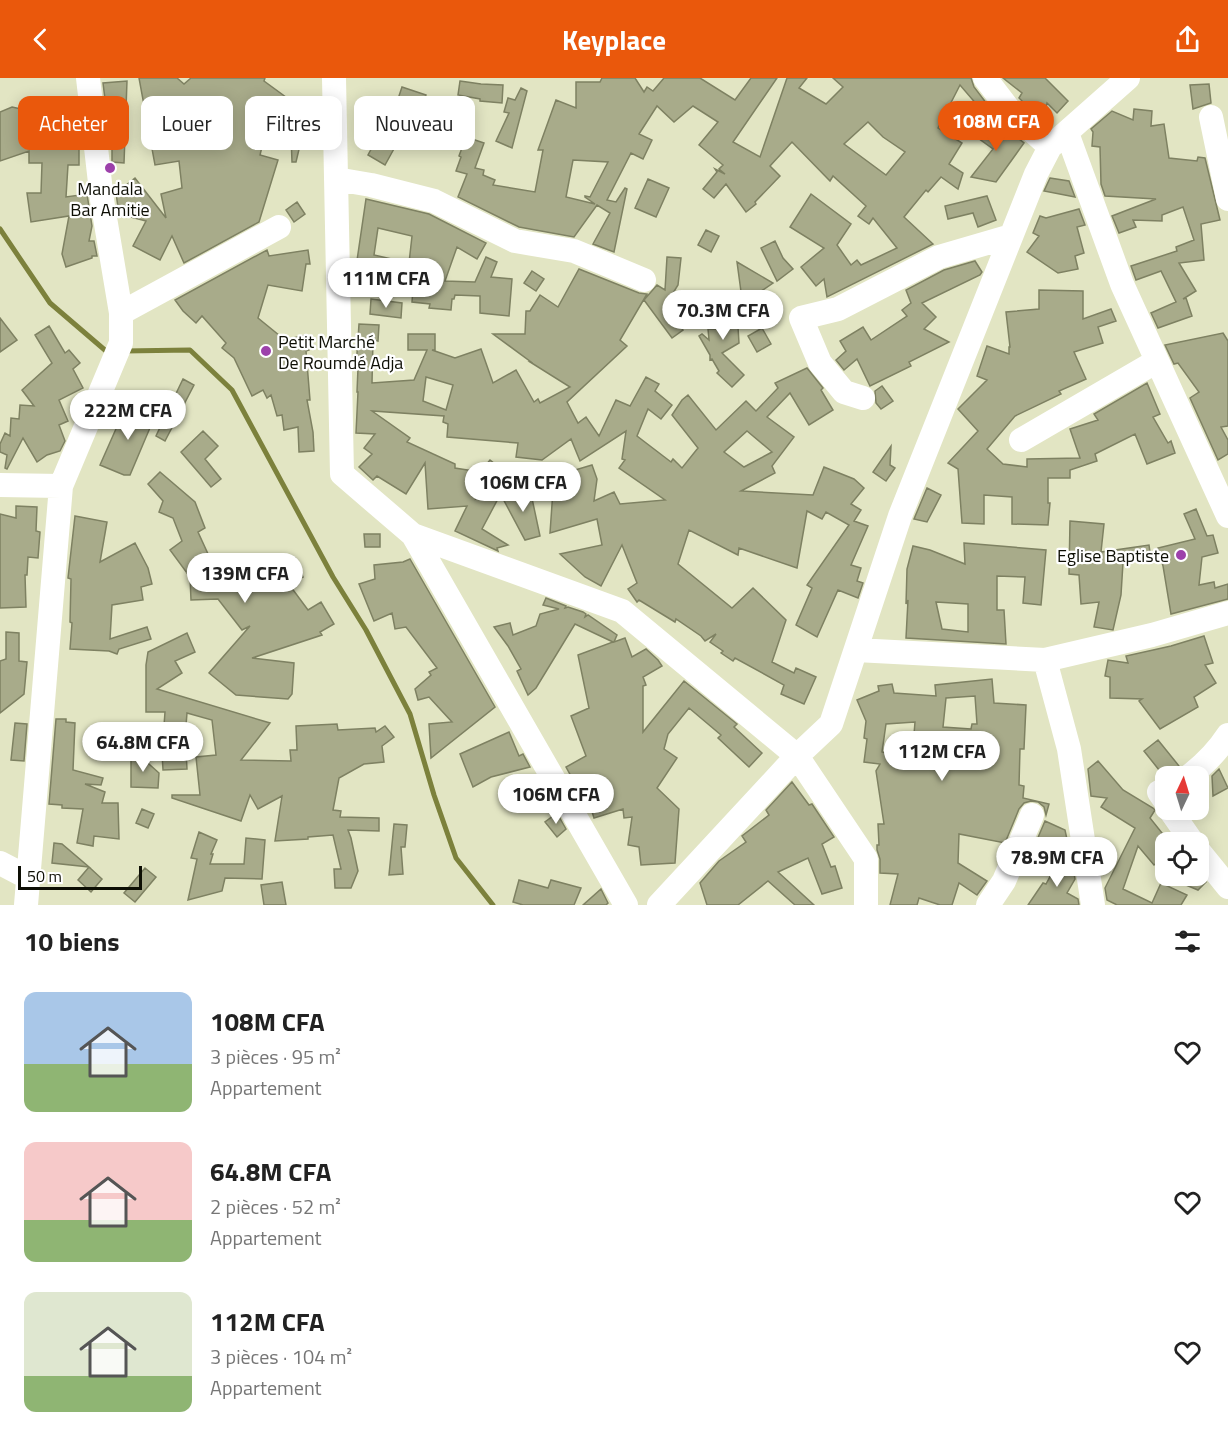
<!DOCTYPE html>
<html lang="fr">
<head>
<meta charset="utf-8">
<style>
	:root { --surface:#fff; --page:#f2f2f2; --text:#222; --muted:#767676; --accent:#ea580c }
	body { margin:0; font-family:"Titillium Web",sans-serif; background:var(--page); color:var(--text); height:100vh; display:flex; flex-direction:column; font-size:22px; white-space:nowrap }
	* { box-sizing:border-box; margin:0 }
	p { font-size:20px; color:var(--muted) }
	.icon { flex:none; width:33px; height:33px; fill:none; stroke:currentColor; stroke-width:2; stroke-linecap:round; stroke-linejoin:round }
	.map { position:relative; height:827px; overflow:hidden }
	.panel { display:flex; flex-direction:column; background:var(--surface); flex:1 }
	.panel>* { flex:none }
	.guide { position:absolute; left:18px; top:18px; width:600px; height:54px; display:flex; gap:12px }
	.needle { width:39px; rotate:4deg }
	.buttons { position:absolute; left:1155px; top:688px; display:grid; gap:12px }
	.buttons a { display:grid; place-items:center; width:54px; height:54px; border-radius:12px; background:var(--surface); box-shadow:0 3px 15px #0003; font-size:30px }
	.scale { position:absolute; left:18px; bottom:15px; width:124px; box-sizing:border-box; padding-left:6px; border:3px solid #0d0e04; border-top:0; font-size:16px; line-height:21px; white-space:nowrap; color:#0d0e04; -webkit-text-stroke:4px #fff; paint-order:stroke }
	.price { position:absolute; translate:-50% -51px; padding:0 14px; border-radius:21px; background:#fff; color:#222; font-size:20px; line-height:39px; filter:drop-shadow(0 2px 3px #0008) }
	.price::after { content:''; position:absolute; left:50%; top:36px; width:18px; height:14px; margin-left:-9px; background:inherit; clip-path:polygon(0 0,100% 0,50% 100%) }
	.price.selected { background:var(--accent); color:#fff }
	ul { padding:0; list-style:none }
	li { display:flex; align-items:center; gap:18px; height:150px; padding:0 24px }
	li span { display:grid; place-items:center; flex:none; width:168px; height:120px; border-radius:12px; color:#555 }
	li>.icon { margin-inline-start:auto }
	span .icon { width:72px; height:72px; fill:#fffc; stroke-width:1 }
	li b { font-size:26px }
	h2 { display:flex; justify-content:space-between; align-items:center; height:72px; padding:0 24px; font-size:26px }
	.chip { padding:0 21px; border-radius:12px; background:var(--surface); box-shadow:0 3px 15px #0003; font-size:21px; line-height:54px }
	.chip.selected { background:var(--accent); color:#fff }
	header { display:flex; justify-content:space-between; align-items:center; height:78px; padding:0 24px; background:var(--accent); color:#fff; font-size:27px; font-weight:700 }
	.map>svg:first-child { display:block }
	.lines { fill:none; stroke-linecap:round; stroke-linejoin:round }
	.stream { stroke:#7c813c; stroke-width:5 }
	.building { fill:#a8ab8a; stroke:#7e8162; stroke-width:1.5; fill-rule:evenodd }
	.minor { stroke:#fff; stroke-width:24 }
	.poi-dot { fill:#9d41ab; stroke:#fff; stroke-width:2 }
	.labels { text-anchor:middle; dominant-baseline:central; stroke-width:4.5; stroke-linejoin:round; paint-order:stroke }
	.poi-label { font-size:18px; fill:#0d0e04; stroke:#fff }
</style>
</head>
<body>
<header><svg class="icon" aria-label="back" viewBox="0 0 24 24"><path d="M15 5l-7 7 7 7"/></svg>Keyplace<svg class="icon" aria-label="share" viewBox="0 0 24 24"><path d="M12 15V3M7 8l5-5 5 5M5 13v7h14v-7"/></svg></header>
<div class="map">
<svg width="1228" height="827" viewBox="0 0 1228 827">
	<rect width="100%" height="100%" fill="#e2e5c3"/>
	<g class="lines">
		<path class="stream" d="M0,151L50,225L106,273H109
			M124,273L190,272L232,312L333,499L366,552L410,636L434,717L456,780L493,827"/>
	</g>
	<path class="building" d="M139,0H177L184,6L191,0H265L264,3L290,22H307L306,42L296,84H292L291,57L266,52L260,77L278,82L259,144L184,185L172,158L160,182L133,168L146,143L119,136L116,115L135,100L166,140L161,116L182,110L179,83L155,87Z
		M602,0H635L644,14L647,9L653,13L664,0H700L735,22L751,0H777L733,64L760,79L787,0H807L799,10L826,26L843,9L833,0H971L974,9L990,30L984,35L960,7L938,50L962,65L949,86L963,95L958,111L941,99L928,114L926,112L904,139L933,166L827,219L824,201L816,208L801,189L824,170L790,149L811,116L851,146L837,167L851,187L857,182L861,187L897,170L873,140L869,146L858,138L866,128L833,98L830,103L792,64L770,88L780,98L755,124L756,126L746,134L726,106L714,120L703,111L717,94L715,91L725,96L719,91L723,87L699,67L718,44L693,28L674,44L657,28L639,56L652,62L643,81L631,75L607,122L616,124L625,110L627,111L614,174L593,166L610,135L597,127L574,159L519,149L458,119L467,96L456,93L461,79L459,78L466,59L484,65L475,90L484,92L483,97L495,102L493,107L535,114L543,72H538L556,22L576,30V4H600ZM868,44L883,59L905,74L886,97L844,66ZM573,82L608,84L590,119L585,118V119L595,126L566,119Z
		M1003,0H1045L1068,23L1057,35L1047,25L1043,44L1019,20L1022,15Z
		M127,3L124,85L112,84V36L107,37L103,5Z
		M460,3L481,6L503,7L502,25L480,23V21L458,17Z
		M1209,6L1211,25L1193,31L1190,7Z
		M402,9L426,17L421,32L416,31L385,87L368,77L397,24Z
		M521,10L527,13L512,70L496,63L509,35L504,34L508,20L515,22Z
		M12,29L39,35L38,38H56L73,41L74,71H79V87H68L66,119L87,116L92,148L89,163H94L97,178H92V180L66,189L62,176L69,138L31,144L27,115H41L42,85H29V73L0,83V34Z
		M1134,31L1152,33L1151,48L1164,46L1169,80L1197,83L1198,79L1205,80L1220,142L1201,146L1204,182L1179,185L1196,213L1183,221L1186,220L1192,238L1158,250L1151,235L1176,224L1161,193L1136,202L1131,188L1177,173L1176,169L1194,162L1183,129L1162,137V143L1133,142L1136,149L1119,155L1112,138L1156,121L1105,118L1101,106L1100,69L1092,68L1093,54L1091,51L1112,33L1133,42Z
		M981,42L1003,60L1008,52L1024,65L996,104L971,99L993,71L971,55Z
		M1050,100L1069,103L1075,119L1044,113Z
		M648,101L669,110L656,139L635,130Z
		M987,118L996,142L978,149L973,135L948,141L945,128Z
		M366,121L429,136L486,165L477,181L457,169L445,203L475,204L486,179L497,184L491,199L512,201L509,238L480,235V218L455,217L454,221H452L451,232L429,230L430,226L412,224L414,198L373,193V198L355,196ZM378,150L412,158L409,185L374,177Z
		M297,124L305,136L294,144L286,132Z
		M1079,131L1085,147L1077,149L1084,175L1075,178L1078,191L1058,195L1027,174L1039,158L1033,155L1040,138L1046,140Z
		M706,152L719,158L711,174L698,167Z
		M775,163L783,180L793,191L777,203L761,170Z
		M267,172L269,178L308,172L310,186H306L302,213L268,207L258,240L285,262L306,257L309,272L306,273L310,322H307L313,354L314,373L299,374L298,349L284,352L282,337L277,338L271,317L267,320L263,312L252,318L234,280L222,270L226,265L202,238L196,245L183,233L175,222Z
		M667,179L681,180L678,207L665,228L683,252L672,260L644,222L657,207L665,212Z
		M975,183L982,194L980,197L922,225L936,239L924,251L949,264L909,284L911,288L870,308L857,281L844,292L836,282L846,273L840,263L863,249L871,262L907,238L902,232L911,225L906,212L944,192Z
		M737,184L773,205L757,216V219L742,221Z
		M579,191L639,215L647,216L620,262L627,268L567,324L578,345L586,339L599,358L616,322L630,328L646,299L659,306L655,313L672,327L661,341L648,331L637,358L671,384L673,381L682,390L698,370L672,337L682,322L688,317L716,352L746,323L756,333L778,310L775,305L807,290L823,310L821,312L833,332L809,347L790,315L767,339L794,359L772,388L775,395L741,413L813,417L824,389L854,401L864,410L851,426L861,432L854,443L868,448L851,487L861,490L857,503L863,505L858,520L838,512L817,559L796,547L812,510L807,507L849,447L826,434L822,441L807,433L797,490L739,470L738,477L689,452L678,486L732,530L753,510L786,542L772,584L794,595L796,590L816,599L804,626L781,616L784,607L735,580L733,583L721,575L723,573L710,564L716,556L705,563L701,558L676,541L675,544L639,522L637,524L628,511L637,505L622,467L601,508L585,499L560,476L602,467L597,441L550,455L554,398L575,395V392L592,387L597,401L594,423L614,414L620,426L665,422L619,390L625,382L622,381L626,353L580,383L571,361L542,382L516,379L518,365L447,359L448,346L443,344L444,338L372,333L410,360L407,364L455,386V390L480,394L490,382L500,390L476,421L501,415L482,451L508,467L497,470L498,473L455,453L467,428L428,431L425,385L406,416L377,398L373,402L359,389L372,376L364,370L375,356L356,355L358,314H357L358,290H356L359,246L379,247L378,263L373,262L372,305L414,302L427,272H408V256H435V272H432L455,280L481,271L493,305L516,292L534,324L538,321L540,325L570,309L530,284H531L493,256H525L526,233H530L540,217L558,229ZM426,299L453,307L446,332L423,323ZM747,353L772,374L744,389L724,374Z
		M532,193L544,201L536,213L524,205Z
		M1039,212L1083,213V241L1111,231L1116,243L1098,249L1103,265L1074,274L1086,301L1059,313L1061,316L1015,338L987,371L1003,386L1027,389V381L1080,380L1070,351L1098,342L1094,336L1147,305L1160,336L1153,339L1168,365L1171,363L1175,375L1147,386L1135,356L1095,376L1097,383L1070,392V400H1048V425H1050L1048,447L1012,446V419L984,417V446L962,445L958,391L948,385L978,353L958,331L987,302L977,298L987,268L1009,276V269H1010L1006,234L1039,231Z
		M717,215L732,217L730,250L738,249L739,265L722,275L744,297L732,309L717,295L719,293L712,281L710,282V277L699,258L702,256L709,262L708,251H715Z
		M371,221L402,225L401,240L370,236Z
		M0,240L17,262L0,274Z
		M49,248L65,275L69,272L80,285L73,291L83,310L59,322L68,343L59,347L65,363L60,373L47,377L37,384L23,360L7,391L5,390L7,377L0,374V366L5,355L10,358L11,340L19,341L20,327L34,328L22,312L52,285L35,257Z
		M762,250L771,266L757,274L748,258Z
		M1223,255L1228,263V348L1221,349L1228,362V376L1218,382L1190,320L1199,314L1178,285L1174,286L1165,267Z
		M183,301L194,307L165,363L156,358L164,341L147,332L154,320L170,328Z
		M882,308L893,323L881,331L876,325L875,313Z
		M127,326L155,338L130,397H124L100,387Z
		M203,353L218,368L205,381L221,401L211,409L181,374Z
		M891,368L890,387L895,390L886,403L873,394Z
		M160,394L195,424L205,450L198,454L220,502L237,490L259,479L265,491L295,480L303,499L288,505L308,532L321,524L334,546L320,554L322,557L252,580L294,585L292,616L288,621L236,617L209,595L250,548L242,552L218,521L191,522L190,499L170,472L182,463L173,440L159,434L163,423L148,406Z
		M927,410L941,417L927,444L914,441Z
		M530,411L540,458L525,462L501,417Z
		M16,428L37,429L36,453L40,454L38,480L28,479L27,497H25L26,529L0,530V436L16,440Z
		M1196,431L1207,458L1213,457L1218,475L1202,479L1199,507L1214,504L1215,510L1228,506V521L1171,536L1163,488L1158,470L1195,461L1184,436Z
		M75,438L107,444L100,484L135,465L148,490L152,506L141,509L143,522L112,527L110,561L147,549L151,561L119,571L117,576L109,573L70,571L72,545L70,544L71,501L68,500Z
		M1070,443L1104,446L1101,474L1149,467L1151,481L1123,485L1121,517L1113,552L1094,549L1099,524L1081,526L1079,497L1069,496Z
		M364,456H380V469H365Z
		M964,465L1046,472L1041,527L1023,525L1025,499L997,498V532H1004L1006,566L906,560L908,522L906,526L907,491L913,468L930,472L965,486ZM936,524L968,526V554L942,551Z
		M410,481L495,629L431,680L429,646L452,644L429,619L418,622L415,611L431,597L429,594L437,590L406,549L395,551L392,535L374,543L359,506L375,501L374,487L403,484Z
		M546,520L566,528L565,530L568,529L583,534L586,536L585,539L588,537L617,557L614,564L625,560L632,579L646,571L658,582L662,588L643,599L646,607L643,608V654L684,603L737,646L734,649L762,675L749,689L718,660L721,657L689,630L668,656L664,671L677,680L657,710L679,731L675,785L641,787L639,769L628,767L632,739L624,740L623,731L594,740L589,724L586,725L566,689L586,678L571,638L589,630L578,577L613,564L575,546L536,610L528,617L517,593L521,591L508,568L494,549L510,545L513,557L536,548L540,536L559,531L543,527Z
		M6,554L19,555V583L27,584L24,616L0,635V583L6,581Z
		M187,555L195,574L175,583L182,595L157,611L270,645L241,682L291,683L290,672H297L296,648L337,646L338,652L375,650L376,654L385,648L394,659L382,668L384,684L364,686L339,700L333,732L341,733L340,739L379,740V753L348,752L351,760L358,793L351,810H335L334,791H341L333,757L308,759V761L275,763L282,718L258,731L250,717L241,743L172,720V717H200L196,679L216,677L212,642L187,635L184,673H186L187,691L163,692L162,675L165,634H146V587L148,574Z
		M1204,558L1213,585L1205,587L1216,605L1194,619L1198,629L1160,651L1139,623L1142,621L1110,620V599L1105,598L1108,582L1128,585L1126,578L1171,568Z
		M992,601L994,625L1026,627L1024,671H1020L1019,707L1024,708L1023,720L1049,726L1046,737L1044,729L1038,724L1031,723L1024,725L1019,731L1005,765L959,756L958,785L987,803L977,817L959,805L952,827H940L919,820L917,827H890L898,796L880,795V781L877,772V767H879L878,746H884L876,693L880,686L864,684L867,661L864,660L866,643L857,622L879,613L878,608L892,606L894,615L936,618L935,607ZM975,618L977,646H972L971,651L943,649L946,620ZM915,644L912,681L882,674L886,646Z
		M56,641H66V644L75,645L73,692L103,700L101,707L85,706L105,714L102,725H118L119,761L94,758L93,768L77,765L83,731L62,730V727L49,726Z
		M15,645L27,646L24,683L11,682Z
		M509,654L519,678L523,676L530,689L491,699L473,709L460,676Z
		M1158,662L1179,688L1167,697H1163L1144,673Z
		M131,670L159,695L158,710L131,709Z
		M1098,683L1123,712L1153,730L1155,732L1150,740L1166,760V777L1154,787L1138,768L1123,811L1152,825L1161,805L1187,817L1181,827H1117L1107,822L1105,810L1135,750L1101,729L1107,720L1091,718L1088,691Z
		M1219,691L1228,710L1213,718L1212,698Z
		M792,704L809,727L812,726L834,759L822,766L831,789L835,788L842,810L822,816L808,780L778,794L814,827H795L768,803L738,827H707L700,805L719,783L746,764L742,758L769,737L766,732Z
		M142,731L154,736L148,750L136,745Z
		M557,735L566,751L557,759L545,744Z
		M1045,743L1065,752L1068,766L1039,773L1034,769Z
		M394,746L407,747L405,769H401L403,796L389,797Z
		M199,754L217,762L211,776H213L210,786H244L246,760L265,762L262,801L225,800L222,813L188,822L197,781L191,780Z
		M54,765L62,766L89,789L52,785Z
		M1059,782L1073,790L1075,801L1067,815L1078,821L1079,827H1028L1043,805L1046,806Z
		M89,789L102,801L91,814L78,802Z
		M145,790L156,799L135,824L124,815Z
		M1198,795L1206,804L1198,812L1186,807L1189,799L1198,798Z
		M519,802L548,810L551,802L581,810L574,827H523L513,824Z
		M282,804L286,827H264L261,807Z
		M601,811L608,825L606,827H583Z"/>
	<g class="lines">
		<path class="minor" d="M334,0L342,396L413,457L622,533L797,678L866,781V827
			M985,0L1011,34L1050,69
			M1211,39L1228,121
			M1067,55L1122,206L1228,438
			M336,101L371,107L434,123L515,163L574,173L644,202
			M121,235L279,149
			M863,320L844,314L820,285L801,240L838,231L939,179L1011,158
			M1021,362L1157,283
			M0,407L61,408
			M413,457L626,827
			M856,572L1045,582L1152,557L1228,535
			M1045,582L1069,671L1093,827
			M1188,699C1205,686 1217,674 1228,657
			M1166,711L1159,714L1166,724
			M1170,732L1193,765
			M1198,772L1228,809
			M0,785L27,799
			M26,827L61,408L121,265V235L102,122L88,0
			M659,827L797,678L831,646L900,438L1036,96L1050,69L1128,0
			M988,827L1004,803L1032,737"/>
	</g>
	<g class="poi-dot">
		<circle cx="110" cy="90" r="6"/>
		<circle cx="266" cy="273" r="6"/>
		<circle cx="1181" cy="477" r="6"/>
	</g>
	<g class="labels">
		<g class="poi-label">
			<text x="110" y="110">Mandala<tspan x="110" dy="21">Bar Amitie</tspan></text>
			<text x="278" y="263" text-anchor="start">Petit Marché<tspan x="278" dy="21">De Roumdé Adja</tspan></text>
			<text x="1169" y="477" text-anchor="end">Eglise Baptiste</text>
		</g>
	</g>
</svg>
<div class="buttons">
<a><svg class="needle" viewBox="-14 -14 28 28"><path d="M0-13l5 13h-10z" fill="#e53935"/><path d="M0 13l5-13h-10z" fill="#767676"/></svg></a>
<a><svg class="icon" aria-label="locate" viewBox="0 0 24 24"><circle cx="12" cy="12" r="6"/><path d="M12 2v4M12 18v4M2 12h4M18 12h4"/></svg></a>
</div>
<div class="scale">50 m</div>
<b class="price selected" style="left:996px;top:74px">108M CFA</b>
<b class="price" style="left:386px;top:231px">111M CFA</b>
<b class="price" style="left:723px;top:263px">70.3M CFA</b>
<b class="price" style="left:128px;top:363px">222M CFA</b>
<b class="price" style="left:523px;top:435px">106M CFA</b>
<b class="price" style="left:245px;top:526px">139M CFA</b>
<b class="price" style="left:143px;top:695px">64.8M CFA</b>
<b class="price" style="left:942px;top:704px">112M CFA</b>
<b class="price" style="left:556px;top:747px">106M CFA</b>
<b class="price" style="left:1057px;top:810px">78.9M CFA</b>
<div class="guide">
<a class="chip selected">Acheter</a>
<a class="chip">Louer</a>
<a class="chip">Filtres</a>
<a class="chip">Nouveau</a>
</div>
</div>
<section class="panel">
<h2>10 biens<svg class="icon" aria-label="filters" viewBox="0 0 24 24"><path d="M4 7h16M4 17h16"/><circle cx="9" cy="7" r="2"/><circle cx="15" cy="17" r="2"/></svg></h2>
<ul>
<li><span style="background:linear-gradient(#a9c7e8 60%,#8fb573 0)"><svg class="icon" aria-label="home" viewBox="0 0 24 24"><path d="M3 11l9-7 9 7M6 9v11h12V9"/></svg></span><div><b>108M CFA</b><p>3 pièces · 95 m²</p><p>Appartement</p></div><svg class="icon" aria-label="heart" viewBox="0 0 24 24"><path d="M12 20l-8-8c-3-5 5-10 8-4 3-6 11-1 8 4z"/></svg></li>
<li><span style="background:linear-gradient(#f6c9c9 65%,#8fb573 0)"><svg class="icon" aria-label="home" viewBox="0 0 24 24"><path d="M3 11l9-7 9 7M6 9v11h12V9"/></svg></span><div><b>64.8M CFA</b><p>2 pièces · 52 m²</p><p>Appartement</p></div><svg class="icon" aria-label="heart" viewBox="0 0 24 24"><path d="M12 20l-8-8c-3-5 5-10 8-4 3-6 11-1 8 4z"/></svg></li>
<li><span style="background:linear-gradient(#dfe7d0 70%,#8fb573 0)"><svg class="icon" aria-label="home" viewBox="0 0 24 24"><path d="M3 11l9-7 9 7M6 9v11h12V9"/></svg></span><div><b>112M CFA</b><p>3 pièces · 104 m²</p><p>Appartement</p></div><svg class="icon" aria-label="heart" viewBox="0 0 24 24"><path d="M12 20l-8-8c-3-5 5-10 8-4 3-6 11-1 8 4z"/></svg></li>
</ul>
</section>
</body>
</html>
